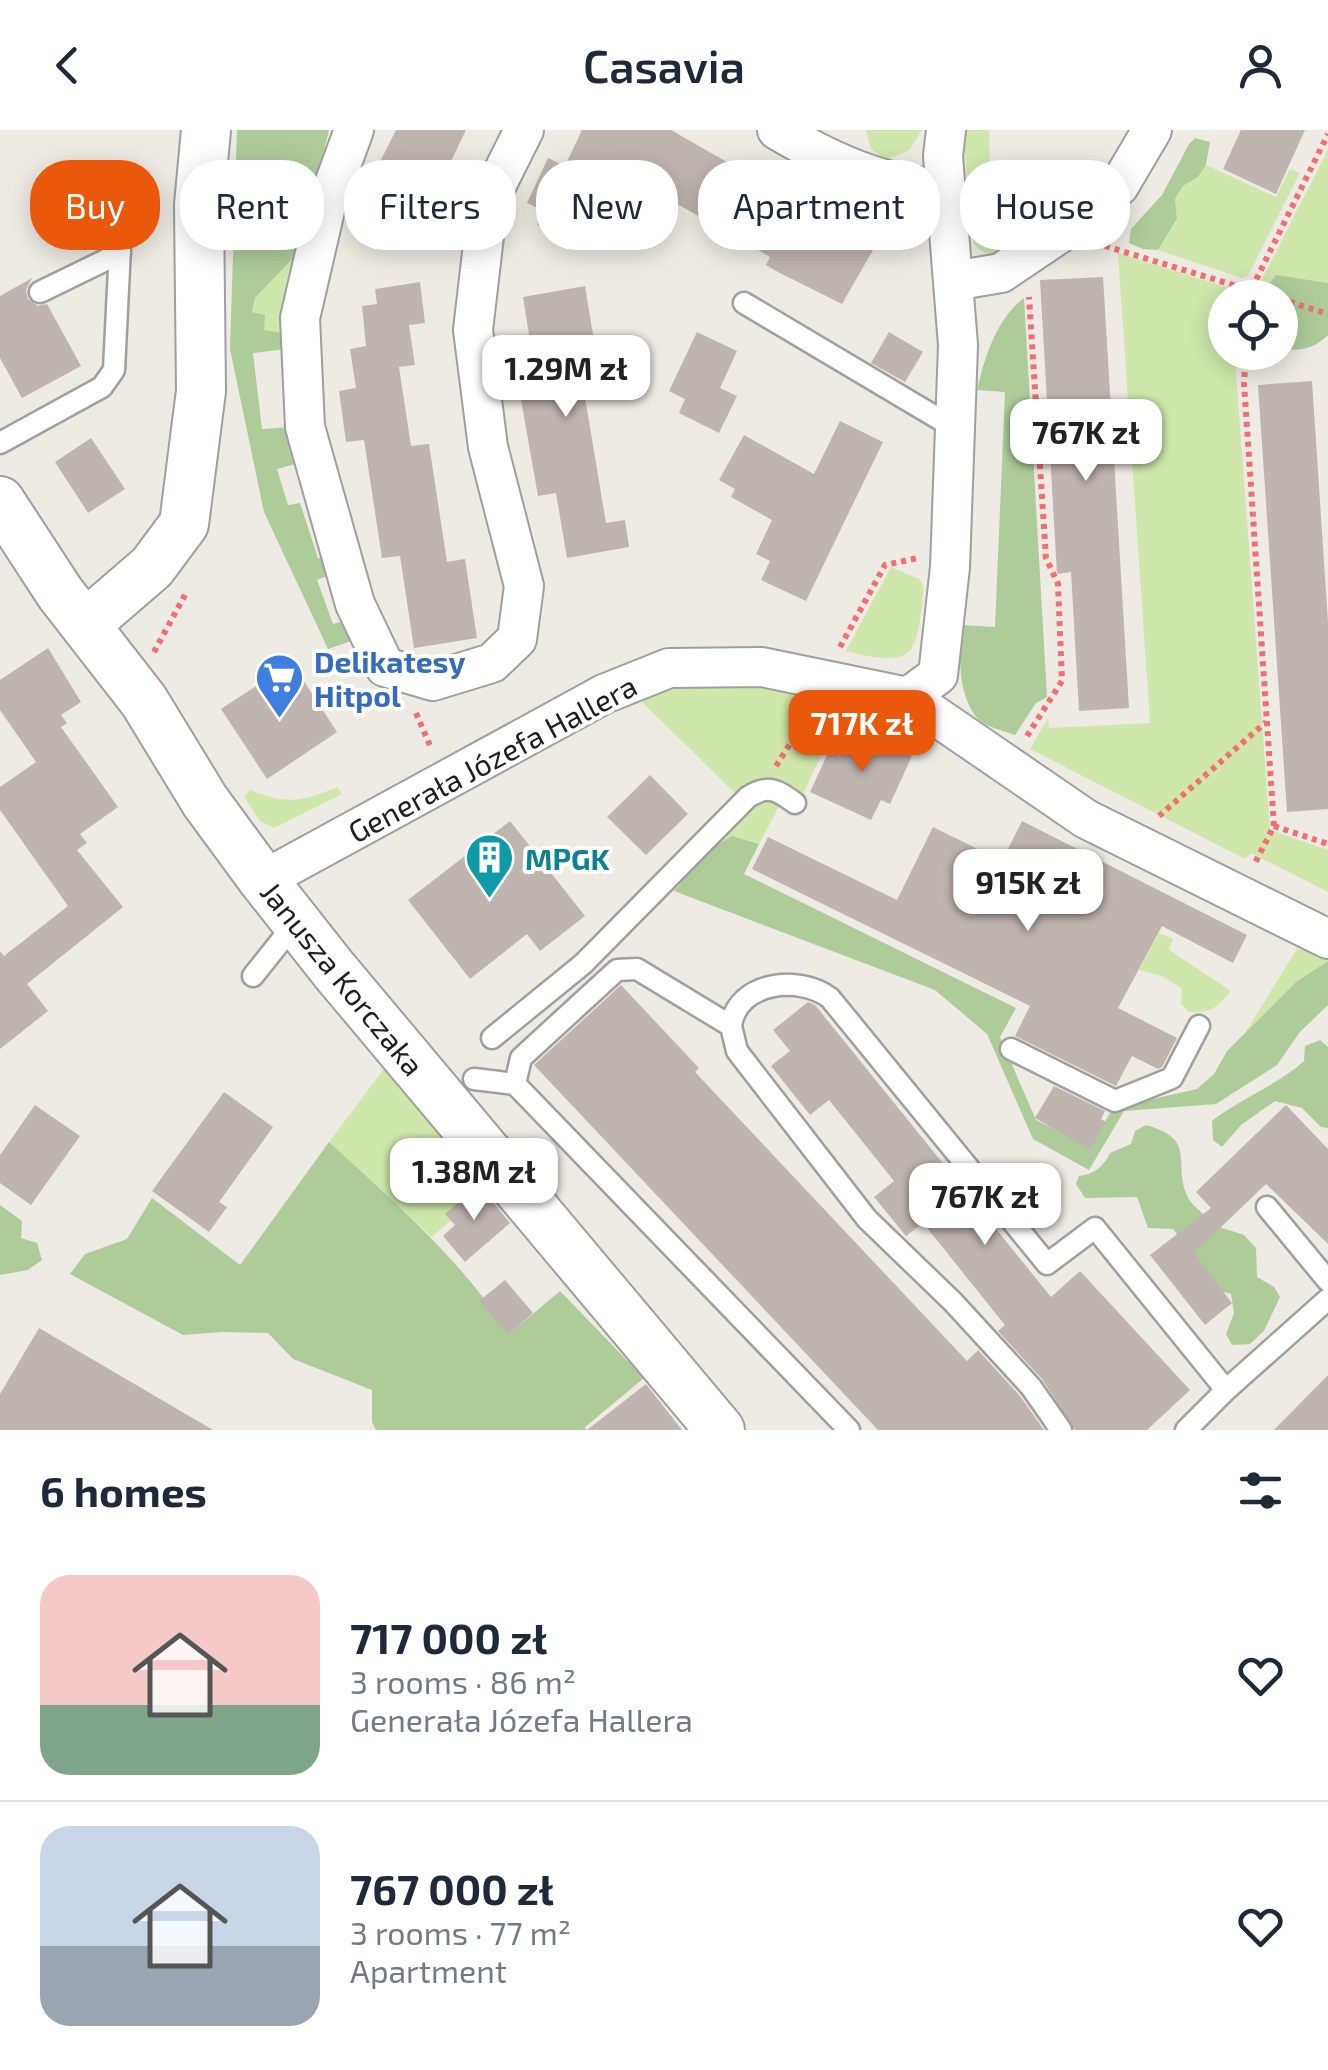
<!DOCTYPE html>
<html lang="en">
<head>
<meta charset="utf-8">
<style>
	:root { --surface:#fff; --page:#f2f2f3; --text:#1f2937; --muted:#747a83; --line:#e0e1e3; --accent:#ea580c }
	body { margin:0; font-family:"Exo 2",sans-serif; background:var(--page); color:var(--text); height:100vh; display:flex; flex-direction:column; font-size:38px; white-space:nowrap }
	* { box-sizing:border-box; margin:0 }
	p { font-size:32px; color:var(--muted) }
	.icon { flex:none; width:55px; height:55px; fill:none; stroke:currentColor; stroke-width:2; stroke-linecap:round; stroke-linejoin:round }
	.map { position:relative; height:1300px; overflow:hidden }
	.details { display:flex; flex-direction:column; background:var(--surface); flex:1 }
	.details>* { flex:none }
	.top-card { position:absolute; left:30px; top:30px; width:1270px; height:90px; display:flex; gap:20px }
	.fabs { position:absolute; left:1208px; top:150px; display:grid; gap:20px }
	.fabs a { display:grid; place-items:center; width:90px; height:90px; border-radius:50%; background:var(--surface); box-shadow:0 5px 25px #0003; font-size:50px }
	.price { position:absolute; translate:-50% -85px; padding:0 22px; border-radius:20px; background:#fff; color:#222; font-size:32px; line-height:65px; filter:drop-shadow(0 2px 5px #0008) }
	.price::after { content:''; position:absolute; left:50%; top:60px; width:30px; height:22px; margin-left:-15px; background:inherit; clip-path:polygon(0 0,100% 0,50% 100%) }
	.price.active { background:var(--accent); color:#fff }
	ul { padding:0; list-style:none }
	li { display:flex; align-items:center; gap:30px; height:250px; padding:0 40px }
	li+li { border-top:2px solid var(--line) }
	li span { display:grid; place-items:center; flex:none; width:280px; height:200px; border-radius:30px; color:#555 }
	li>.icon { margin-inline-start:auto }
	span .icon { width:120px; height:120px; fill:#fffc; stroke-width:1 }
	li b { font-size:42px }
	h2 { display:flex; justify-content:space-between; align-items:center; height:120px; padding:0 40px; font-size:42px }
	.tag { padding:0 35px; border-radius:40px; background:var(--surface); box-shadow:0 5px 25px #0003; font-size:35px; line-height:90px }
	.tag.active { background:var(--accent); color:#fff }
	header { display:flex; justify-content:space-between; align-items:center; height:130px; padding:0 40px; background:var(--surface); font-size:45px; font-weight:600 }
	.map>svg:first-child { display:block }
	.grass { fill:#cfe7ab }
	.forest { fill:#aecc9a }
	.building { fill:#bfb5b0 }
	.lines { fill:none; stroke-linecap:round; stroke-linejoin:round }
	.service-casing { stroke:#9f9f9f; stroke-width:25 }
	.minor-casing { stroke:#9f9f9f; stroke-width:42 }
	.tertiary-casing { stroke:#9f9f9f; stroke-width:52 }
	.path { stroke:#f56e6f; stroke-width:6; stroke-dasharray:5 5; stroke-linecap:butt }
	.service { stroke:#fff; stroke-width:20 }
	.minor { stroke:#fff; stroke-width:38 }
	.tertiary { stroke:#fff; stroke-width:48 }
	.labels { text-anchor:middle; dominant-baseline:central; stroke-width:8; stroke-linejoin:round; paint-order:stroke }
	.shop-label { font-size:30px; font-weight:bold; fill:#366cbe; stroke:#fff; text-anchor:start }
	.street-label { font-size:30px; fill:#1e1e1e; stroke:#fff }
	.culture-label { font-size:30px; font-weight:bold; fill:#0d838f; stroke:#fff; text-anchor:start }
</style>
</head>
<body>
<header><svg class="icon" aria-label="back" viewBox="0 0 24 24"><path d="M15 5l-7 7 7 7"/></svg>Casavia<svg class="icon" aria-label="person" viewBox="0 0 24 24"><circle cx="12" cy="8" r="4"/><path d="M4 21q1-7 8-7t8 7"/></svg></header>
<div class="map">
<svg width="1328" height="1300" viewBox="0 0 1328 1300">
	<rect width="100%" height="100%" fill="#eeeae4"/>
	<path class="grass" d="M866,0H922L909,20L886,30L871,19Z
		M962,0H989L990,39L996,42L1018,103L1017,113C1001,121 988,131 974,114Z
		M1328,20V176L1259,155Z
		M1206,35L1276,67L1290,39L1300,43L1248,146L1242,148L1158,120L1177,90L1175,69L1183,56L1198,47Z
		M1016,53L1080,67L1036,103L1028,99L1015,57Z
		M300,121L284,203L263,200L252,182L255,168Z
		M1118,123L1242,162L1241,167L1225,168V222L1238,223L1236,243L1270,700L1328,720V762L1251,723L1245,729L1030,619L1048,588L1049,598L1150,593Z
		M891,437L919,449L924,457C916,523 919,540 846,521Z
		M698,551H752L841,570L840,585L803,664L789,657L759,714L732,706L687,742L674,761L658,742L736,664L637,567Z
		M337,657L342,664L274,698L260,691L244,667L250,660C286,675 302,672 337,657Z
		M1159,803L1173,809L1169,820L1231,861C1218,877 1210,884 1189,882L1181,874L1182,859L1162,846L1139,840Z
		M1297,819L1326,822L1328,831L1296,852L1245,903Z
		M384,939L480,1055L446,1083L451,1090L432,1107L329,1012Z"/>
	<path class="forest" d="M237,0H329L300,121L255,168L252,182L265,185L264,200L284,203L286,219L253,223L262,299L291,297L302,332L277,339L288,375L300,373L318,428L337,425L342,440L317,450L333,494L356,487L363,507L328,519L264,382L230,219Z
		M1195,8L1210,12L1206,35L1198,47L1183,56L1175,69L1177,89L1158,120L1143,119L1129,113L1131,99L1162,65L1189,14Z
		M1276,145L1328,153V205C1314,219 1299,222 1280,218V168L1259,167Z
		M1024,168L1047,567L1036,573L1015,605C1004,601 986,597 978,589C957,565 959,524 962,495L995,497L1005,262L977,260C985,227 996,189 1024,168Z
		M732,706L759,714L744,744L1016,878L1000,907L1036,990L1090,1017L1113,978L1197,959L1214,944L1227,921L1296,852L1328,831V875L1300,902L1277,935L1216,974L1124,981L1089,1040L1033,1009L987,904L935,860L674,761L709,720Z
		M1320,910L1328,917V998L1321,997L1302,978L1275,971L1241,995L1222,1017L1213,1010L1212,991C1241,968 1278,955 1304,931L1305,916Z
		M1146,995C1196,1009 1174,1030 1186,1063C1191,1078 1204,1080 1210,1094L1244,1105L1256,1118L1257,1147L1274,1157L1280,1167L1264,1201L1250,1214L1232,1215L1226,1204L1234,1183L1231,1164L1199,1155L1186,1115L1173,1099L1148,1098L1137,1067L1085,1068L1076,1054L1079,1046C1095,1044 1103,1037 1110,1023L1131,1014L1135,1001Z
		M329,1012C394,1072 461,1129 509,1204L560,1161L644,1248L585,1297L586,1300H376L372,1292V1260L293,1229L268,1203L222,1202L183,1205L70,1144L85,1124L127,1109L152,1068L240,1135Z
		M0,1075L22,1091L21,1108L37,1113L42,1130L28,1140L0,1145Z"/>
	<path class="building" d="M396,0H466L431,73L448,82L431,118L390,99L397,85L380,77L398,40L380,32Z
		M582,0H671L800,74L815,49L876,84L859,113L873,120L842,174L778,142L766,135L770,127L630,47L612,41L577,114L537,95L544,81L527,73L548,28L565,36Z
		M1241,0H1305L1276,64L1223,39Z
		M1103,147L1129,578L1079,581L1071,442L1057,444L1040,150Z
		M32,148L26,160L28,169L38,176L47,174L81,236L22,268L0,228V166Z
		M420,152L425,193L409,195L415,235L399,237L411,316L429,314L447,432L465,429L477,508L414,518L400,426L382,428L364,310L346,312L339,261L356,258L350,219L366,216L362,176L377,174L375,159Z
		M585,156L598,235L580,238L593,315L606,393L625,390L629,417L567,428L556,363L538,366L520,264L538,261L523,167Z
		M697,202L737,221L720,258L737,266L719,303L679,283L685,269L669,261Z
		M889,202L923,222L905,252L871,233Z
		M1312,251L1328,492V679L1287,682L1258,255Z
		M840,291L883,312L806,471L761,450L770,431L756,424L772,390L731,367L735,359L719,350L744,305L814,344Z
		M91,308L125,359L88,383L55,332Z
		M48,518L81,572L61,585L67,593L61,597L118,677L80,704L87,713L77,720L123,777L27,854L48,881L0,919V821L4,826L68,776L0,680V657L36,632L0,580V550Z
		M292,533L337,602L267,649L221,579Z
		M852,598L912,626L890,674L881,670L871,690L810,662L829,621L839,626Z
		M650,645L688,684L646,725L607,687Z
		M510,691L585,786L540,821L527,804L470,849L408,770Z
		M1022,691L1247,805L1233,833L1162,796L1118,878L1177,908L1162,937L1158,939L1132,926L1116,956L1015,906L1030,876L752,739L768,707L897,770L933,697L1002,731Z
		M621,855L699,938L695,942L967,1231L978,1220L1020,1266L1044,1300H878L534,935Z
		M808,872L815,875L1051,1167L1080,1141L1190,1260L1147,1300H1075L1042,1249L998,1201L1005,1195L923,1093L906,1106L874,1067L894,1051L829,970L810,985L771,936L790,921L773,900Z
		M1054,956L1105,981L1101,989L1106,992L1090,1020L1035,988Z
		M224,962L273,997L219,1072L227,1077L209,1102L152,1061Z
		M35,975L80,1006L31,1075L0,1053V1025Z
		M1286,975L1328,1019V1114L1266,1054L1194,1123L1232,1173L1205,1195L1150,1125L1211,1078L1196,1062Z
		M479,1055L510,1093L465,1132L443,1106L455,1095L445,1084Z
		M505,1150L533,1183L508,1205L479,1171Z
		M39,1198L213,1300H0V1264Z
		M1328,1245V1300H1274Z
		M646,1254L682,1300H587Z"/>
	<g class="lines">
		<defs>
			<path id="service" d="M40,162L120,123
				M744,173L956,299
				M0,313L102,257L114,240L123,57
				M253,846L296,792
				M731,896L737,921L867,1089L953,1172L1031,1257L1061,1300
				M492,908L583,834L748,667C769,654 777,660 795,673
				M1011,919L1115,971L1172,948L1199,896
				M474,949L515,954L849,1300
				M515,954L521,928L617,840L637,839L731,896C737,851 800,845 830,868L1047,1134L1095,1098L1226,1260L1186,1300
				M1267,1077L1328,1151
				M1226,1260L1328,1169"/>
			<path id="minor" d="M354,0L326,76L300,188L305,297L355,474L385,537L433,551L492,533L517,509L524,456L488,317L473,200L488,72L524,0
				M777,0C829,31 884,57 946,59
				M953,151L1001,143L1090,83L1119,56L1152,0
				M908,567L938,545L950,437L958,215L943,26L946,0
				M263,750L604,564L669,538L762,537L908,567L1086,689L1328,809"/>
			<path id="tertiary" d="M0,371L60,463L144,571L205,671L263,750L334,840L720,1300
				M86,494L152,437L184,394L201,261L199,75L206,0"/>
		</defs>
		<use href="#service" class="service-casing"/>
		<use href="#minor" class="minor-casing"/>
		<use href="#tertiary" class="tertiary-casing"/>
		<path class="path" d="M1004,42L1067,56
			M1105,116L1276,168
			M1250,168L1251,160L1328,4
			M1280,169L1328,184
			M1246,222L1244,253L1274,696L1255,733
			M840,517L885,435L918,428
			M154,522L186,463
			M416,583L431,618
			M1027,606L1062,551L1058,454L1046,428L1029,167
			M833,623L848,588
			M776,636L798,601L826,586
			M1159,686L1266,592
			M1274,696L1328,714"/>
		<use href="#service" class="service"/>
		<use href="#minor" class="minor"/>
		<use href="#tertiary" class="tertiary"/>
	</g>
	<defs>
		<symbol id="supermarket-pin" viewBox="-11 -11 22 30"><path d="M0 17L-7.5 6A9.5 9.5 0 1 1 7.5 6Z" fill="#3f7fe0" stroke="#fff"/><path d="M-6-5.5h2.5l.6 2H6L4.5 2H-2.5L-4.4-4H-6ZM-1.5 3.2a1.3 1.3 0 1 0 .1 0ZM3 3.2a1.3 1.3 0 1 0 .1 0Z" fill="#fff"/></symbol>
		<symbol id="building-pin" viewBox="-11 -11 22 30"><path d="M0 17L-7.5 6A9.5 9.5 0 1 1 7.5 6Z" fill="#0f9aa8" stroke="#fff"/><path d="M-4-6H4V6H1V3H-1V6H-4ZM-2.5-4.3h1.7v1.8h-1.7ZM.8-4.3h1.7v1.8H.8ZM-2.5-1h1.7V.8h-1.7ZM.8-1h1.7V.8H.8Z" fill="#fff"/></symbol>
	</defs>
	<g fill-rule="evenodd">
		<use href="#supermarket-pin" x="252" y="520" width="55" height="75"/>
		<use href="#building-pin" x="462" y="700" width="55" height="75"/>
	</g>
	<g class="labels">
		<g class="shop-label">
			<text x="314" y="531">Delikatesy<tspan x="314" dy="34">Hitpol</tspan></text>
		</g>
		<g class="street-label">
			<text transform="translate(492 628) rotate(-28)">Generała Józefa Hallera</text>
			<text transform="translate(343 848) rotate(51)">Janusza Korczaka</text>
		</g>
		<g class="culture-label">
			<text x="525" y="728">MPGK</text>
		</g>
	</g>
</svg>
<div class="fabs">
<a><svg class="icon" aria-label="locate" viewBox="0 0 24 24"><circle cx="12" cy="12" r="6"/><path d="M12 2v4M12 18v4M2 12h4M18 12h4"/></svg></a>
</div>
<b class="price" style="left:566px;top:290px">1.29M zł</b>
<b class="price" style="left:1086px;top:354px">767K zł</b>
<b class="price active" style="left:862px;top:645px">717K zł</b>
<b class="price" style="left:1028px;top:804px">915K zł</b>
<b class="price" style="left:474px;top:1093px">1.38M zł</b>
<b class="price" style="left:985px;top:1118px">767K zł</b>
<div class="top-card">
<a class="tag active">Buy</a>
<a class="tag">Rent</a>
<a class="tag">Filters</a>
<a class="tag">New</a>
<a class="tag">Apartment</a>
<a class="tag">House</a>
</div>
</div>
<section class="details">
<h2>6 homes<svg class="icon" aria-label="filters" viewBox="0 0 24 24"><path d="M4 7h16M4 17h16"/><circle cx="9" cy="7" r="2"/><circle cx="15" cy="17" r="2"/></svg></h2>
<ul>
<li><span style="background:linear-gradient(#f6c9c9 65%,#7fa58c 0)"><svg class="icon" aria-label="home" viewBox="0 0 24 24"><path d="M3 11l9-7 9 7M6 9v11h12V9"/></svg></span><div><b>717 000 zł</b><p>3 rooms · 86 m²</p><p>Generała Józefa Hallera</p></div><svg class="icon" aria-label="heart" viewBox="0 0 24 24"><path d="M12 20l-8-8c-3-5 5-10 8-4 3-6 11-1 8 4z"/></svg></li>
<li><span style="background:linear-gradient(#c9d6e8 60%,#9aa5b1 0)"><svg class="icon" aria-label="home" viewBox="0 0 24 24"><path d="M3 11l9-7 9 7M6 9v11h12V9"/></svg></span><div><b>767 000 zł</b><p>3 rooms · 77 m²</p><p>Apartment</p></div><svg class="icon" aria-label="heart" viewBox="0 0 24 24"><path d="M12 20l-8-8c-3-5 5-10 8-4 3-6 11-1 8 4z"/></svg></li>
</ul>
</section>
</body>
</html>
